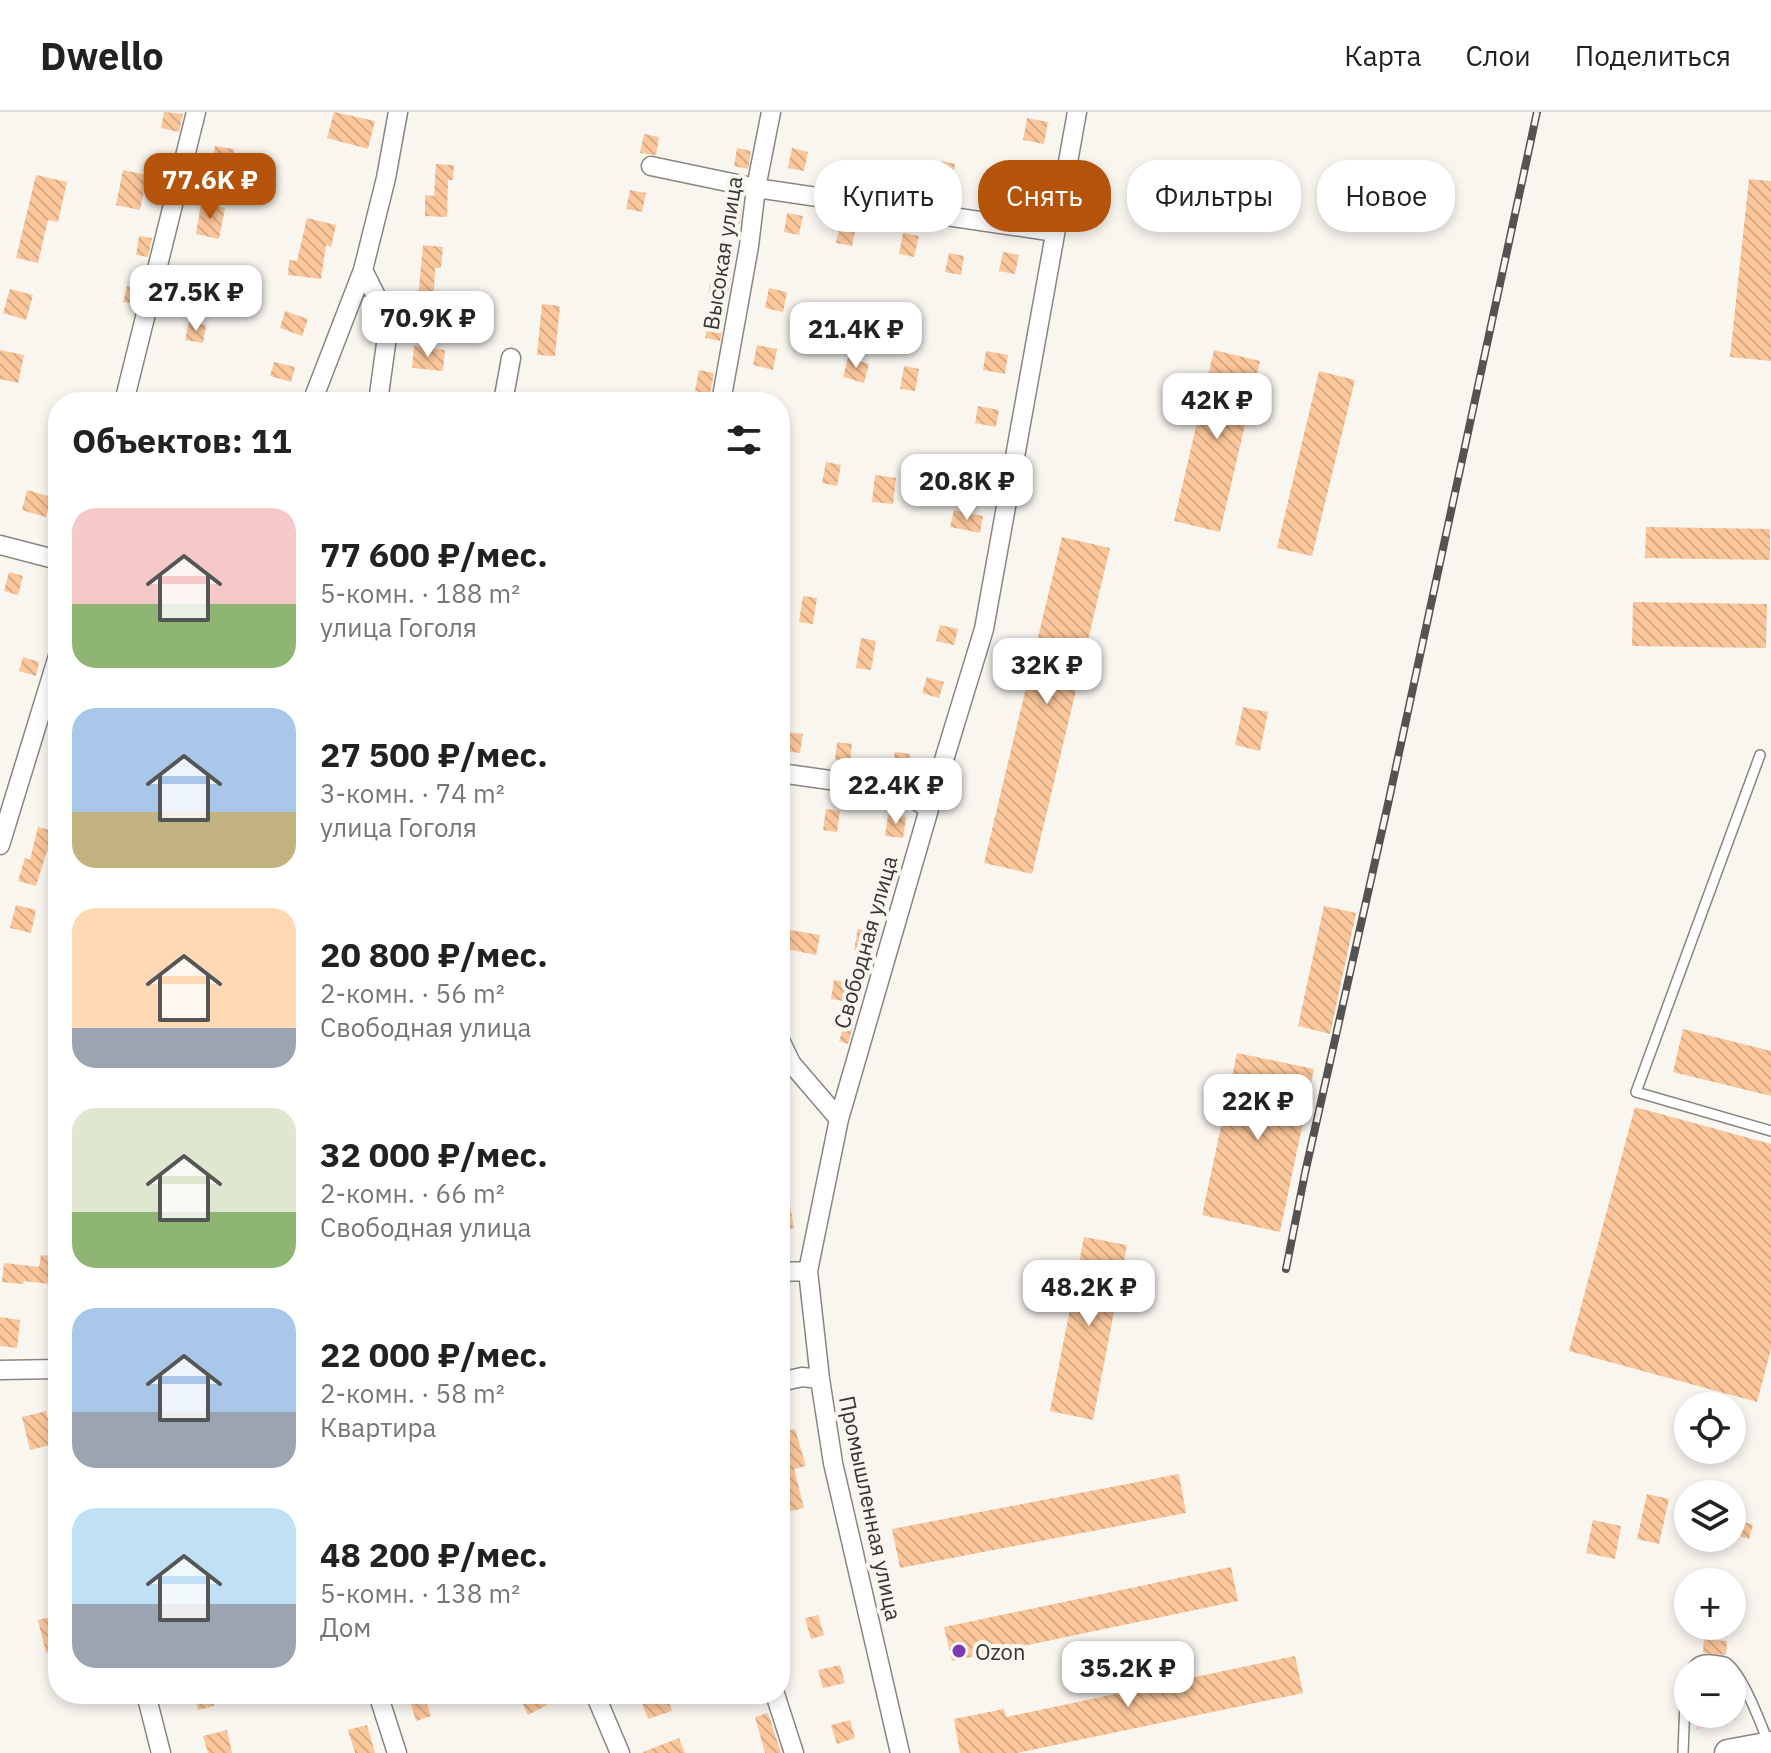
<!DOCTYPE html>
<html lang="ru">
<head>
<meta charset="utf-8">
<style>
	:root { --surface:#fff; --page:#f2f2f2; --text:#222; --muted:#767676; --line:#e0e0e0; --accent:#b45309 }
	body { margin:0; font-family:"IBM Plex Sans",sans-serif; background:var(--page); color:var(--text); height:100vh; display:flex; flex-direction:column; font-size:30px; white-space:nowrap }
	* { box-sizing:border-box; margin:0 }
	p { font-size:26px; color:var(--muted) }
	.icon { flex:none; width:44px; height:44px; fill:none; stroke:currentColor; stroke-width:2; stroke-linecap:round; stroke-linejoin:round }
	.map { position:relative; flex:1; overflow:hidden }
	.sheet { position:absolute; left:48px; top:280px; width:742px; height:1312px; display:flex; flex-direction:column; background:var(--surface); border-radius:32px; box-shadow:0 4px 12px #0003 }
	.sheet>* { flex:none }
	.top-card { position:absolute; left:814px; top:48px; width:760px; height:72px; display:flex; gap:16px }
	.controls { position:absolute; left:1674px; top:1280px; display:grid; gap:16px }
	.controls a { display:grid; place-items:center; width:72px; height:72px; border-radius:50%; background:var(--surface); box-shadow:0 4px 12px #0003; font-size:40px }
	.price { position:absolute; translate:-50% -68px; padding:0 18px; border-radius:16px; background:#fff; color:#222; font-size:26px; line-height:52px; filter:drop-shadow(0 2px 4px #0008) }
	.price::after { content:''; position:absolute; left:50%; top:48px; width:24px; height:18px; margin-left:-12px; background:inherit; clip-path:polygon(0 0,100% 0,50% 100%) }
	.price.selected { background:var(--accent); color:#fff }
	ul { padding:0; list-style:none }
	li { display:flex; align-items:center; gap:24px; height:200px; padding:0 24px }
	li span { display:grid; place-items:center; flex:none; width:224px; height:160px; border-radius:24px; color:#555 }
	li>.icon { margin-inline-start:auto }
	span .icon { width:96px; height:96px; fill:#fffc; stroke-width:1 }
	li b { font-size:34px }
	h2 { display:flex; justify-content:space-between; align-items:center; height:96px; padding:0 24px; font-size:34px }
	.tag { padding:0 28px; border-radius:32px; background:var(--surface); box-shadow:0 4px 12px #0003; font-size:28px; line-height:72px }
	.tag.selected { background:var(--accent); color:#fff }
	header { display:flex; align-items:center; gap:48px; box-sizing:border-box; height:112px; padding:0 40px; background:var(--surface); border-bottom:2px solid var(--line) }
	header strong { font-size:38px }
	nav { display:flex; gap:44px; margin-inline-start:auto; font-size:28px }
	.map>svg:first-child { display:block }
	.grass { fill:#ffdcd4 }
	.building { fill:url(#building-back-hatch) }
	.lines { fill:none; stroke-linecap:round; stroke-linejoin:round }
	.service-casing { stroke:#888680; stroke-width:12 }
	.minor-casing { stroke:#888680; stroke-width:21 }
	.secondary-casing { stroke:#888680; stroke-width:29 }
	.service { stroke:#fff; stroke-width:9 }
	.minor { stroke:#fff; stroke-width:18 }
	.secondary { stroke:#fff; stroke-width:26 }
	.rail-casing { stroke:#555351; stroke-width:8 }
	.rail { stroke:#f9f6f0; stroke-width:5; stroke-dasharray:15; stroke-linecap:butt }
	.poi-dot { fill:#7a3bb0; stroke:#f9f6f0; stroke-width:3 }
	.labels { text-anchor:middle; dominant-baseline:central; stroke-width:8; stroke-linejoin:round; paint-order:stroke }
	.street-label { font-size:22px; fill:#363533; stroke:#f9f6f0 }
	.poi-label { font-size:22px; fill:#363533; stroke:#f9f6f0; text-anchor:start }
</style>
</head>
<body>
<header>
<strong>Dwello</strong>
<nav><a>Карта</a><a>Слои</a><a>Поделиться</a></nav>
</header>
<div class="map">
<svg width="1771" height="1641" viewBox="0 0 1771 1641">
	<defs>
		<pattern id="building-back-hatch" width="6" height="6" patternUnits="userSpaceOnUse" patternTransform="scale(2)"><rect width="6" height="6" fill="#fbc69a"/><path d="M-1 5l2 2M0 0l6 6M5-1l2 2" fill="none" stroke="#d8ab85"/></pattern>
	</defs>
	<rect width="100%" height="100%" fill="#f9f6f0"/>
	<path class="grass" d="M1732,1591L1735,1596L1736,1608L1696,1618L1698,1602H1732Z"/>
	<path class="building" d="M164,0L183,2L179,20L161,16Z
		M334,0L375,9L368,37L327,26Z
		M1027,6L1048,10L1044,32L1023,28Z
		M644,22L659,25L656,43L640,41Z
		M215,34L234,37L232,53L212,50Z
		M737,36L751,39L748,57L734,54Z
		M792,36L808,40L804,59L788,56Z
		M942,49L955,52L952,67L939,64Z
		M844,51L859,54L856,73L840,70Z
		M436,52L454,53L453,68H448L447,105L425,104V83L434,84Z
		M890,54L906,57L902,76L886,73Z
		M123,58L147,63L140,98L116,93Z
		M36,63L67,70L58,110L48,108L38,151L16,146Z
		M1749,67L1771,69V249L1730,245Z
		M630,78L646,81L642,100L626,97Z
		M1011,81L1034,85L1031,103L1008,98Z
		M201,92L225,96L219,127L196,122Z
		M730,93L742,96L740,112L727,110Z
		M787,101L803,104L799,123L784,120Z
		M307,106L336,113L331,135L326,133L321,167L288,163L289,148L297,149Z
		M840,112L856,115L852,134L836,131Z
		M903,121L919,124L914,145L899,142Z
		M139,124L152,126L148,145L136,143Z
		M423,133L443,135L441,156H435L433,200L417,199Z
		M1003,140L1019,143L1015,162L999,159Z
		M949,141L964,144L961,163L945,160Z
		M713,161L731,164L727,186L708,181Z
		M127,174L140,177L136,192L123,190Z
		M769,176L787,180L783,200L765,196Z
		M10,177L33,183L26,208L3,201Z
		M542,192L560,194L555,244L537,243Z
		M285,199L308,207L302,224L280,216Z
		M189,210L206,213L203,231L185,228Z
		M708,211L723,214L720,229L705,226Z
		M757,233L777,237L773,258L753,253Z
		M414,234L445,238L443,259L412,256Z
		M0,238L24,243L18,271L0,267Z
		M1214,238L1260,249L1220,420L1174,409Z
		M986,239L1008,243L1005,262L983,258Z
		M848,246L869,252L864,271L843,265Z
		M274,250L295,255L291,270L270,264Z
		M904,254L919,257L915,279L900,277Z
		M699,258L714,261L710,282L695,279Z
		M1319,259L1355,268L1312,444L1277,436Z
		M978,294L999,298L996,315L975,311Z
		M967,349L990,356L986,372L963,365Z
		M826,350L841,353L837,374L822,371Z
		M875,363L896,366L893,392L872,390Z
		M27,378L52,385L46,405L22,398Z
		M954,398L983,404L980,421L950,415Z
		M1646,415L1770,417V448L1645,446Z
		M1062,425L1110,436L1032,762L984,751Z
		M9,460L23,464L18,483L4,479Z
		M803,484L817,486L813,512L799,510Z
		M1633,490L1767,492L1766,536L1632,534Z
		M940,513L958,517L954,533L936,529Z
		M861,526L876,529L871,558L856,556Z
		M23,545L39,550L36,564L19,559Z
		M927,565L944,570L939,586L922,581Z
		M1243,595L1268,600L1260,639L1235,633Z
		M787,620L803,622L800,641L785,639Z
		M837,630L852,632L850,650L835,648Z
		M895,640L910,642L907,661L892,658Z
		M826,697L840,699L837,720L823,718Z
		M888,703L906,705L903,726L885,724Z
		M38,715L58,720V732L56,741L47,739L36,774L18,769L25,746L30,748Z
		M16,793L36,798L31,821L10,816Z
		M1324,794L1356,801L1330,922L1298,914Z
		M858,817L875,821L871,842L854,838Z
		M790,818L820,823L816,843L786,837Z
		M834,868L858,872L855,891L831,887Z
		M847,905L855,908L848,932L839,929Z
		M1683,917L1771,939V984L1673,960Z
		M1237,941L1314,957L1280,1120L1202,1103Z
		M1635,995L1771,1032V1237L1757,1290L1569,1239Z
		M780,1076H787L794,1116L780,1119Z
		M1084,1125L1127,1133L1093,1308L1050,1299Z
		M41,1143L58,1145V1173L24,1169L23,1172L2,1170L4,1151L39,1155Z
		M0,1205L20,1208L17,1236L0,1234Z
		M46,1299L54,1332L30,1338L22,1305Z
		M795,1317L806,1354L794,1357L804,1396L787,1400L780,1371V1321Z
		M1179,1362L1186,1401L900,1456L892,1417Z
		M1647,1382L1669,1387L1659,1432L1637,1427Z
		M1732,1406L1753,1413L1749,1427L1732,1422Z
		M1593,1408L1621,1414L1615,1447L1586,1441Z
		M1231,1455L1238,1489L952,1549L944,1515Z
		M58,1503V1538L46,1541L38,1508Z
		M818,1503L824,1523L811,1527L805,1506Z
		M1704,1527L1727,1529L1726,1543L1703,1541Z
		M1295,1544L1303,1581L1017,1641H960L954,1607L1004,1597L1006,1605Z
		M840,1553L845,1571L823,1576L818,1558Z
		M194,1582H211L214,1594L198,1598Z
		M408,1582H424L431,1604L416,1609Z
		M518,1582H542L547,1593L528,1603Z
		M661,1582H666L672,1599L648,1607L641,1589Z
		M768,1601L780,1638L781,1641H765L755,1605Z
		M850,1608L855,1626L837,1632L831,1613Z
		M367,1613L375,1641H355L348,1618Z
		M227,1618L232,1641H208L203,1624Z
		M679,1626L685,1641H644L643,1640Z"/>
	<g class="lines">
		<defs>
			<path id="service" d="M1760,643L1636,980L1771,1019
				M1691,1558C1696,1549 1702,1547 1712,1548C1714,1548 1724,1550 1725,1550C1741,1558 1761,1612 1768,1630
				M1683,1641L1685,1590L1688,1565"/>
			<path id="minor" d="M651,54L756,76L1055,120
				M363,158L389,210L378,290
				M124,290L196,0
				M312,290L363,158L386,66L398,0
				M503,290L511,246
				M721,290L749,134L756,76L771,0
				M0,433L58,448
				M780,661L901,678L929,697
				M0,733L58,544
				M780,928L791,951L839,1007
				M780,1160L808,1159
				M0,1258L58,1257
				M780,1270L802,1265L820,1267
				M146,1582L161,1641
				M378,1582L397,1641
				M595,1582L620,1641
				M775,1582L794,1641
				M900,1641L833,1351L820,1267L808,1159L839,1007L929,697L984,517L1077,0"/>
			<path id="secondary" d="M1728,1641L1771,1633"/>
		</defs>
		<use href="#service" class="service-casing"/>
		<use href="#minor" class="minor-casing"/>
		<use href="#secondary" class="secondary-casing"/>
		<use href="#service" class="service"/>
		<use href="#minor" class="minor"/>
		<use href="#secondary" class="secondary"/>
		<defs>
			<path id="rail" d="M1286,1157L1305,1061L1388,692L1537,0"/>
		</defs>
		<use href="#rail" class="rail-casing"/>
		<use href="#rail" class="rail"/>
	</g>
	<circle class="poi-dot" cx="959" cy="1539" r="8"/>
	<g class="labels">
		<g class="street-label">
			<text transform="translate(722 141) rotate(-81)">Высокая улица</text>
			<text transform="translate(865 830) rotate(-74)">Свободная улица</text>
			<text transform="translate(871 1396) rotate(78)">Промышленная улица</text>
		</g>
		<g class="poi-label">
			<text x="975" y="1539">Ozon</text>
		</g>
	</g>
</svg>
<div class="controls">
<a><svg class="icon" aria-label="locate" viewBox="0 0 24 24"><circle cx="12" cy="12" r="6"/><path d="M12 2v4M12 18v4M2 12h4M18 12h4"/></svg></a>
<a><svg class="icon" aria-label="layers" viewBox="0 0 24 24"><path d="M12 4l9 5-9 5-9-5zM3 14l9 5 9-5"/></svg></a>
<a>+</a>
<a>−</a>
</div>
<b class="price selected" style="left:210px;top:109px">77.6K ₽</b>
<b class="price" style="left:196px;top:221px">27.5K ₽</b>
<b class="price" style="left:428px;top:247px">70.9K ₽</b>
<b class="price" style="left:856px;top:258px">21.4K ₽</b>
<b class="price" style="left:1217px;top:329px">42K ₽</b>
<b class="price" style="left:967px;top:410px">20.8K ₽</b>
<b class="price" style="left:1047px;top:594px">32K ₽</b>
<b class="price" style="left:896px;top:714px">22.4K ₽</b>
<b class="price" style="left:1258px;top:1030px">22K ₽</b>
<b class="price" style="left:1089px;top:1216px">48.2K ₽</b>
<b class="price" style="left:1128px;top:1597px">35.2K ₽</b>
<div class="top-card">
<a class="tag">Купить</a>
<a class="tag selected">Снять</a>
<a class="tag">Фильтры</a>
<a class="tag">Новое</a>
</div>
<section class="sheet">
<h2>Объектов: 11<svg class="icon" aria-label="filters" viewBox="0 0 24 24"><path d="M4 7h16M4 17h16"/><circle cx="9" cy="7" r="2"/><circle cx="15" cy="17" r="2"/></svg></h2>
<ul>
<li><span style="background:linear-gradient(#f6c9c9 60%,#8fb573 0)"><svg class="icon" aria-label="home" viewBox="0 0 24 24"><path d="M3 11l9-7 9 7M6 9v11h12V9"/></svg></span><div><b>77 600 ₽/мес.</b><p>5-комн. · 188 m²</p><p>улица Гоголя</p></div></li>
<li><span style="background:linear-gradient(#a9c7e8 65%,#c2b280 0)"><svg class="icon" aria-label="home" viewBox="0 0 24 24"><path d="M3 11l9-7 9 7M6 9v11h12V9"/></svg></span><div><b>27 500 ₽/мес.</b><p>3-комн. · 74 m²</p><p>улица Гоголя</p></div></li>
<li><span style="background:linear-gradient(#ffd9b3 75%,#9aa5b1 0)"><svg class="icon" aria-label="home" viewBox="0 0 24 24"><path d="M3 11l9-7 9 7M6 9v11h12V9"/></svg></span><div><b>20 800 ₽/мес.</b><p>2-комн. · 56 m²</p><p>Свободная улица</p></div></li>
<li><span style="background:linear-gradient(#dfe7d0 65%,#8fb573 0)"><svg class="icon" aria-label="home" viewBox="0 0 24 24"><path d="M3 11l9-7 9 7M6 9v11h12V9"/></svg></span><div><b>32 000 ₽/мес.</b><p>2-комн. · 66 m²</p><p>Свободная улица</p></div></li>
<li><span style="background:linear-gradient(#a9c7e8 65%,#9aa5b1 0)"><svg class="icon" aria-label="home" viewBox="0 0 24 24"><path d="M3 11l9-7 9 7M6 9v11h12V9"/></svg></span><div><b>22 000 ₽/мес.</b><p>2-комн. · 58 m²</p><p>Квартира</p></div></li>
<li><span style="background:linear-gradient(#bfe0f5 60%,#9aa5b1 0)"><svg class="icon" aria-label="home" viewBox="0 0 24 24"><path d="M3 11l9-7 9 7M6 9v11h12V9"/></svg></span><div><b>48 200 ₽/мес.</b><p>5-комн. · 138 m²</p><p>Дом</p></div></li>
</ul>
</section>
</div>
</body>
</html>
